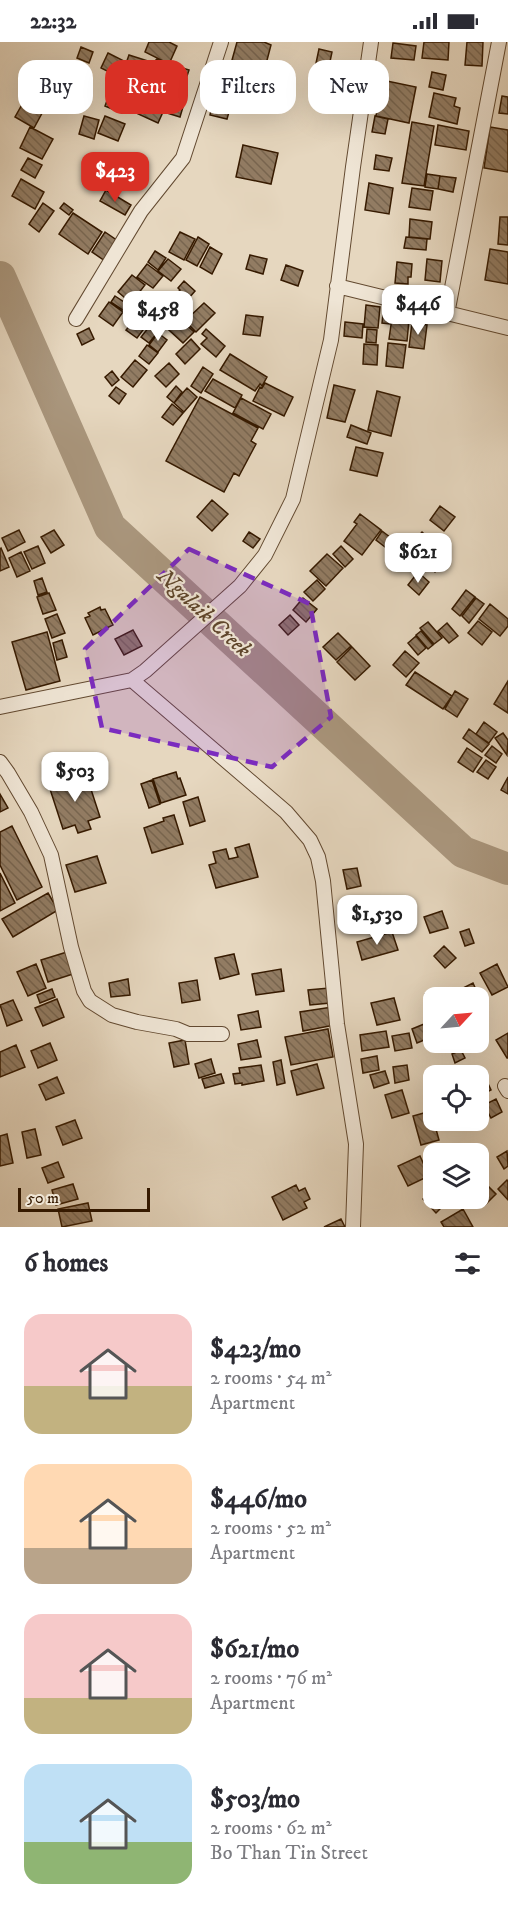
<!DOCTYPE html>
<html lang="en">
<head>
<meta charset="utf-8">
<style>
	:root { --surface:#fff; --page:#f7f7f7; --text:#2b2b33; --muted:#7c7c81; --accent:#d93025 }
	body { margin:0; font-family:"IM FELL DW Pica",serif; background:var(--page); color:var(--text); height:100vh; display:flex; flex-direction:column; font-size:22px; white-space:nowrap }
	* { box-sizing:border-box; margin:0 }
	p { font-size:20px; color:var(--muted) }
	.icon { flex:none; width:33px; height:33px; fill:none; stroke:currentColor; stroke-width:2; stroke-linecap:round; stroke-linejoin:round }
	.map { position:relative; height:1185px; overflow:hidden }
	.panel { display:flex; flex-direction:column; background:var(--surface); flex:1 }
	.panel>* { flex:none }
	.guide { position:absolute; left:18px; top:18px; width:472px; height:54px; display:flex; gap:12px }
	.needle { width:39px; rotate:64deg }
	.buttons { position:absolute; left:423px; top:945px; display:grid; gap:12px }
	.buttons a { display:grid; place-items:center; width:66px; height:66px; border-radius:12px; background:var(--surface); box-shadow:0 6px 24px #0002; font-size:30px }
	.scale { position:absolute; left:18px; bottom:15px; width:132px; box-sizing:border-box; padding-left:6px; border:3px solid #361a00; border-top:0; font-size:16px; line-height:21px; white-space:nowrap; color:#361a00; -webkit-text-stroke:4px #efe5d5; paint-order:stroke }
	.price { position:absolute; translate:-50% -51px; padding:0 14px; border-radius:12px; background:#fff; color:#222; font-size:20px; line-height:39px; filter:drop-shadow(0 2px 3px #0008) }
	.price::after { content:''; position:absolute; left:50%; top:36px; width:18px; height:14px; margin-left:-9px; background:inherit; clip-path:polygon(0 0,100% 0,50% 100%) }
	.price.on { background:var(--accent); color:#fff }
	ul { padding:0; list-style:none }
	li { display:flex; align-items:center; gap:18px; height:150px; padding:0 24px }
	li span { display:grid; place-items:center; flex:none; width:168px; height:120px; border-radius:18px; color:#555 }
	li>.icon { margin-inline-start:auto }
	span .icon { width:72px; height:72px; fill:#fffc; stroke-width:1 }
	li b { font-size:26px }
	h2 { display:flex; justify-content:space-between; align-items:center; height:72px; padding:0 24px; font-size:26px }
	.tag { padding:0 21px; border-radius:18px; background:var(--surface); box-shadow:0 6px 24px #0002; font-size:21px; line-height:54px }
	.tag.on { background:var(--accent); color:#fff }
	.status { display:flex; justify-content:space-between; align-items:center; height:42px; padding:0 30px; background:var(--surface); direction:ltr }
	.status svg { height:16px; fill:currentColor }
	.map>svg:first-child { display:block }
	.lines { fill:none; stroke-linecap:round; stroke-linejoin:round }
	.river { stroke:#aa977e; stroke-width:32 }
	.building { fill:url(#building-back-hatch); stroke:#361a00; stroke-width:1.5 }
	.minor-casing { stroke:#624930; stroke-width:16 }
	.minor { stroke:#efe5d5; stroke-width:14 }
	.marked { fill:#7b2cbf; fill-opacity:0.2; stroke:#7b2cbf; stroke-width:4.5; stroke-dasharray:12 8; stroke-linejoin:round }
	.labels { text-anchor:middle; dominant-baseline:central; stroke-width:4.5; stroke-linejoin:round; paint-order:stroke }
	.water-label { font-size:22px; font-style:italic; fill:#5f462c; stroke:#efe5d5 }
</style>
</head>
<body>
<div class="status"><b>22:32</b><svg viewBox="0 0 49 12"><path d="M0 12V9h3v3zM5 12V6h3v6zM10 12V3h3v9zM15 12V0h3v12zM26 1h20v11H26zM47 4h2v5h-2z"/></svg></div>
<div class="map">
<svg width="508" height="1185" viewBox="0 0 508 1185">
	<defs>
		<pattern id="building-back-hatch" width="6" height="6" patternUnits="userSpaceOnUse" patternTransform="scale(1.5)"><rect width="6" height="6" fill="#927c63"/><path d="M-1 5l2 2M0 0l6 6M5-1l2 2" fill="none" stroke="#78654f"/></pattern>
	</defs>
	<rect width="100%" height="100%" fill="#e6d7bf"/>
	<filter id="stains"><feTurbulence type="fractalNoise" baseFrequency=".00333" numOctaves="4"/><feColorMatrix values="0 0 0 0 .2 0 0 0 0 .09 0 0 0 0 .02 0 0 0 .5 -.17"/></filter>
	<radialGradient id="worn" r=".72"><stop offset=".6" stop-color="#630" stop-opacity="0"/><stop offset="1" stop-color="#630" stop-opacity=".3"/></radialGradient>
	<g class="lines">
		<path class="river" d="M0,235L110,485L463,810L508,827"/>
	</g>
	<path class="building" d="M149,0H169L177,4L169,22L145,10Z
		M237,0H264L271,3L266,22L259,20L254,36L247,34L245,43L232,39L235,30L229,29Z
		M424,0H449L448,18L422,16Z
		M467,0H483L482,24L465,23Z
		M393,1L416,4L414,18L391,16Z
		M81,5L93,10L89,21L77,16Z
		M319,7L332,10L328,29L315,26Z
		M108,11L124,19L117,34L101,26Z
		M129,13L151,20L145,37L123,30Z
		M157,17L170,23L164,36L151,30Z
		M156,18L189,28L182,49L153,40L155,32L152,30Z
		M34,30L51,39L43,56L26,47Z
		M432,30L446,33L443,48L429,45Z
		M382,38L416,45L409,81L376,74Z
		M113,42L130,49L122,71L105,64Z
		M146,51L167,61L158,81L136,71Z
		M434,51L456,56L454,64L460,66L457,82L429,75Z
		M28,52L47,62L34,86L15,75Z
		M172,54L185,58L180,75L167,71Z
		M214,54L232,59L227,77L210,73Z
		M502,54L508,55V72L499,71Z
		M84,74L99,78L94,97L79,92Z
		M105,74L125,82L118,99L98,91Z
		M375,74L388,77L385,92L372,90Z
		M412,80L434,84L424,144L402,141Z
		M438,83L469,89L466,108L435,103Z
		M30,85L53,97L42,117L20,106Z
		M490,85L508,88V130L484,126Z
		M243,103L278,111L271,142L236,135Z
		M376,113L392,116L389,129L374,127Z
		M28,116L42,123L35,136L21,128Z
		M427,132L440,134L438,147L425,145Z
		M440,134L456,136L453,150L438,147Z
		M21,137L44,150L35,167L12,154Z
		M369,141L393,146L389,172L365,168Z
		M412,146L433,149L430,168L409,165Z
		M106,148L131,163L125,173L100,159Z
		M43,161L54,169L39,190L29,182Z
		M64,161L73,168L69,173L60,166Z
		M73,171L102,190L88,212L59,192Z
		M500,175H508V203L498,202Z
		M410,177L432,180L430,197L409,195Z
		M105,190L118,199L105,219L92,210Z
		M180,190L195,197L184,218L169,210Z
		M198,195L209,202L197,224L186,218Z
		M406,195L427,197L426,208L404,206Z
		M210,205L222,212L212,232L200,225Z
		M490,207L508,210V242L485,238Z
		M155,209L166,216L158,228L148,220Z
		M250,213L267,217L263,232L246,227Z
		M168,217L181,227L171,239L158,229Z
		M427,217L442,219L440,240L425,238Z
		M397,220L412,222L411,235H408V242L395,241Z
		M147,222L163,234L153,246L137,235Z
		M286,223L303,229L298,244L281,238Z
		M132,233L145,243L131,261L118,250Z
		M184,239L195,249L181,265L172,257L180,248L178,246Z
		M144,250L150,257L141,266L135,259Z
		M115,254L130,264L126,270L111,260Z
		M109,260L123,270L113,284L99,274Z
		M204,261L215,271L196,290L185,279Z
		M366,263L380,265L378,286L364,285Z
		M384,264L392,265L390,282L382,281Z
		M246,273L263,275L260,294L243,292Z
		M136,276L146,284L137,296L126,288Z
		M174,276L178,280L180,277L194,290L183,301L169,288L172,286L168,282Z
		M392,276L409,278L407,299L389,297Z
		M345,280L363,282L362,296L344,294Z
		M412,281L427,283L424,307L409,305Z
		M149,285L157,291L149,301L141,295Z
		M89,286L94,297L82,303L77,292Z
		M206,287L225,304L216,315L201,302L207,296L202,292Z
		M367,287L377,288L376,301L366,300Z
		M158,291L167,298L158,310L149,303Z
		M191,297L200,307L185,322L176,312Z
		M388,301L406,303L403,326L386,324Z
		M364,302L378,303L377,323L363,322Z
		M147,303L158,311L149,322L139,314Z
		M230,312L267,335L262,344L260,342L255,349L220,328Z
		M135,318L147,328L133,345L121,335Z
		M169,321L179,332L166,345L155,334Z
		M203,325L213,332L201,351L191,344Z
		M112,329L119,338L112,344L105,335Z
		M213,337L242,353L235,366L205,349Z
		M265,341L293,355L284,374L253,359L260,345L262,346Z
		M334,343L355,348L345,380L327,376Z
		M176,344L182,350L174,361L167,355Z
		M116,345L126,352L119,362L109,354Z
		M187,346L197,355L184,370L174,361Z
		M377,349L400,355L391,394L368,388Z
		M200,355L258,386L251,399L256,402L239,434L234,431L224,450L166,419Z
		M241,356L271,372L263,387L233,371Z
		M172,362L183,371L173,383L162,375Z
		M351,383L371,391L367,402L347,395Z
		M356,405L383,411L377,434L350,428Z
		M212,458L228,472L212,489L197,475Z
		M440,464L455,475L444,489L430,478Z
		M360,472L381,488L362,513L344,499L357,482L354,480Z
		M19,488L25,500L8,509L2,496Z
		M54,488L64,503L51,511L41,495Z
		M382,489L391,496L385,505L376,498Z
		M249,490L260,497L253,506L243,499Z
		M422,490L448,515L435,530L408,506Z
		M38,504L45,521L32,527L24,510Z
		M341,504L353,517L345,525L333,512Z
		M1,506L9,525L0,529V507Z
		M21,510L30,529L17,535L9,516Z
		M327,512L343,526L326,544L310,529Z
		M418,530L429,540L419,553L408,543Z
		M42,536L47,550L38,553L34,539Z
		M317,538L325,547L313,559L304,550Z
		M466,548L475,555L460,574L452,567Z
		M49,551L56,568L43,572L37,555Z
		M303,556L317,567L306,580L293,568Z
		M476,556L484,562L469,581L462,574Z
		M490,562L508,577V584L500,594L479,577Z
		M100,565L101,568L105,567L113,583L93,593L85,576L90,574L88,571Z
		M57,572L65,591L52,596L45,577Z
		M290,573L299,583L288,593L279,583Z
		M478,579L492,590L482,603L468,591Z
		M428,580L442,596L434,602L420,586Z
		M447,581L458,594L449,601L438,589Z
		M133,588L142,604L124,613L115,597Z
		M421,589L433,603L428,607L416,593Z
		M47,590L60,639L26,648L12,600Z
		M338,591L351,604L336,618L323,605Z
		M416,594L426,606L418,613L408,601Z
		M62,598L67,615L57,618L53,601Z
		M352,605L370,624L355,638L337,620Z
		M405,609L419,621L406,635L393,623Z
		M415,630L452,654L443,667L406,643Z
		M508,639V671L494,662Z
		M455,649L468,657L457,675L445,667Z
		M484,680L497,690L489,701L476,692Z
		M469,687L489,702L482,710L463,696Z
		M503,691L508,698L507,713L495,696Z
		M492,704L502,712L496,721L485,713Z
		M467,706L482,716L473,730L458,720Z
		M70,713L75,729L62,733L57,718Z
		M486,718L496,725L488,737L477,730Z
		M176,730L178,737L180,736L186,753L161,761L153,737Z
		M86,732L100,775L88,779L91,787L78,791L75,783L63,787L49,744Z
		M508,735V752L501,748Z
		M152,738L160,762L149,766L141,742Z
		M0,752L8,766L0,770Z
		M198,755L205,779L190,784L183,760Z
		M174,773L183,802L152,811L144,786L164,779L163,776Z
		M12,784L42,845L17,858L0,823V790Z
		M249,802L258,835L216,846L209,823L216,821L213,810L226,807L229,817L238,815L235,806Z
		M97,814L106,841L75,850L66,823Z
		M357,826L361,844L347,847L343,828Z
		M0,831L15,861L0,869Z
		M48,851L58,868L13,895L2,877Z
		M376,864L380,886L357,891L353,869Z
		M442,869L448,886L430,891L424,875Z
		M469,887L474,901L465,904L460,890Z
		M392,890L398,908L362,918L357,900Z
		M444,904L456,916L445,926L434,914Z
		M67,910L73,932L48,940L41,918Z
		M234,912L239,932L220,937L215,916Z
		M36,922L46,946L28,954L17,930Z
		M497,922L508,945L492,953L480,931Z
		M281,927L284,949L256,953L252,932Z
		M128,937L130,953L111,955L109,941Z
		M197,938L200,958L182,961L179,941Z
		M473,941L482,961L478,962V956H463L459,948Z
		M329,946L330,961L310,963L308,948Z
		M439,946L444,956H434V965L431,966L425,952Z
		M52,947L55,955L40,961L37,953Z
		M394,956L400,978L377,983L371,961Z
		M57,957L64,975L43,984L35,966Z
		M13,958L22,978L7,984L0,963Z
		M332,965L335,983L303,989L300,970Z
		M258,969L261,985L241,988L238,973Z
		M424,982L429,996L417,1001L412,987Z
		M328,987L333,1015L291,1023L285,995Z
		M386,989L389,1005L362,1009L360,993Z
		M409,991L412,1006L395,1009L392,994Z
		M508,991V1016H507L496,998Z
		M185,998L189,1022L174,1025L169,1001Z
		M257,998L261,1015L241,1018L238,1002Z
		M50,1001L57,1018L38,1026L31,1009Z
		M16,1003L25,1025L0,1035V1010Z
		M461,1008L465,1016L455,1021L452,1012Z
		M377,1014L379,1028L363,1031L361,1017Z
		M211,1017L215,1031L199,1036L195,1022Z
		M281,1018L285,1041L277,1043L273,1020Z
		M317,1022L324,1046L297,1053L291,1029Z
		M261,1023L264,1039L242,1043V1041L235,1042L233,1032L240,1031L239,1026Z
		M407,1023L409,1038L395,1041L393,1025Z
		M461,1025L464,1034H438Z
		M385,1029L389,1041L374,1046L370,1033Z
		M221,1032L224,1041L205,1046L202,1037Z
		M484,1033L491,1048L479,1054L478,1036Z
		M57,1035L64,1051L46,1058L39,1043Z
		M402,1048L409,1071L392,1076L385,1053Z
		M496,1057L502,1070L491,1076L484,1063Z
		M431,1069L439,1098L421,1103L413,1074Z
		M75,1078L82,1096L63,1103L56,1085Z
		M35,1087L41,1113L27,1116L22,1090Z
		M7,1092L13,1121L0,1124V1094Z
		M507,1109L508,1124L504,1127L497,1115Z
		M420,1114L429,1134L408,1144L398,1124Z
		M58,1120L64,1135L48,1141L42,1126Z
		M480,1136L496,1152L485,1163L478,1156V1137Z
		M507,1138L508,1140V1158L498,1147Z
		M73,1142L78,1157L56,1163L52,1148Z
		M296,1143L299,1149L305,1146L310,1157L304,1160L307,1166L283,1178L272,1155Z
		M434,1147V1156H451L436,1171L423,1157Z
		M88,1161L92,1179L62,1185L58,1167Z
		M463,1167L473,1185H444L441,1180Z
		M341,1177L345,1185H324Z"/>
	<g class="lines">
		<defs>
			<path id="minor" d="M337,244L508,286
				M447,272L499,0
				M76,277L141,169L183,116L221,0
				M132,638L286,770L310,798L318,815L323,839L337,982L356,1102L353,1185
				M0,665L132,638L145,629L240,544L265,513L293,457L331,298L353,125L371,0
				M0,720L8,731L31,770L51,813L71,905L84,949L90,959L112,973L137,980L176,987L188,992H222
				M505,1044L508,1049"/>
		</defs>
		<use href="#minor" class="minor-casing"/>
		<use href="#minor" class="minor"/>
	</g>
	<path class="marked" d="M189,507L310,562L331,675L272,725L102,686L85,607Z"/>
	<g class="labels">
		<g class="water-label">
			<text transform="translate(204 571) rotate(43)">Ngalaik Creek</text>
		</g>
	</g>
	<rect width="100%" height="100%" filter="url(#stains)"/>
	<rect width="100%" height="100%" fill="url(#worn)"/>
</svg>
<div class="buttons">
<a><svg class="needle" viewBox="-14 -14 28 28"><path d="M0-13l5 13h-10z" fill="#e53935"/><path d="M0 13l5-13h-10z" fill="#7c7c81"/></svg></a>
<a><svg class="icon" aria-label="locate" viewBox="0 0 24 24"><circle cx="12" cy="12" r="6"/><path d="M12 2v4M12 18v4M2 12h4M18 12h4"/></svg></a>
<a><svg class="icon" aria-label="layers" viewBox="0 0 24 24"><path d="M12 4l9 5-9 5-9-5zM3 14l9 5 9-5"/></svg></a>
</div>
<div class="scale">50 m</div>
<b class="price on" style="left:115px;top:161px">$423</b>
<b class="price" style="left:418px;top:294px">$446</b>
<b class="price" style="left:158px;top:300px">$458</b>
<b class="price" style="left:418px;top:542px">$621</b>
<b class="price" style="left:75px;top:761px">$503</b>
<b class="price" style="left:377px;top:904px">$1,530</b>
<div class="guide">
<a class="tag">Buy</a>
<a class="tag on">Rent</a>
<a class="tag">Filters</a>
<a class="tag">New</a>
</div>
</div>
<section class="panel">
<h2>6 homes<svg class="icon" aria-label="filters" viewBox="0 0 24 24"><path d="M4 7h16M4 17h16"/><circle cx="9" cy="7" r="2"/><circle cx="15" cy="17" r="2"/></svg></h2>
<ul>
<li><span style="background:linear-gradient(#f6c9c9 60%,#c2b280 0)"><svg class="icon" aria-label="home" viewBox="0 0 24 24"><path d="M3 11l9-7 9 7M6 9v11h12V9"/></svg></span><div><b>$423/mo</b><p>2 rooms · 54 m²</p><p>Apartment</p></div></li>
<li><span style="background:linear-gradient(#ffd9b3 70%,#b9a48a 0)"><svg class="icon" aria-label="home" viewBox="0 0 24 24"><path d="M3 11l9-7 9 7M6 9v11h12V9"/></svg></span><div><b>$446/mo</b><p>2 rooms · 52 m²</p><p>Apartment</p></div></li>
<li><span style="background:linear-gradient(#f6c9c9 70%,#c2b280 0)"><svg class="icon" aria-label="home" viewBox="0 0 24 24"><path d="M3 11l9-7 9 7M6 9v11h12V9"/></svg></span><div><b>$621/mo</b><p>2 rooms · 76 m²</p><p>Apartment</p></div></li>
<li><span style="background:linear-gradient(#bfe0f5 65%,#8fb573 0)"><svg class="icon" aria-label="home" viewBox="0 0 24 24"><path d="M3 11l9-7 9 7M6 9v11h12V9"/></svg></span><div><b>$503/mo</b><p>2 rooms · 62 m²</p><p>Bo Than Tin Street</p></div></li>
</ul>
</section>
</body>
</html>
